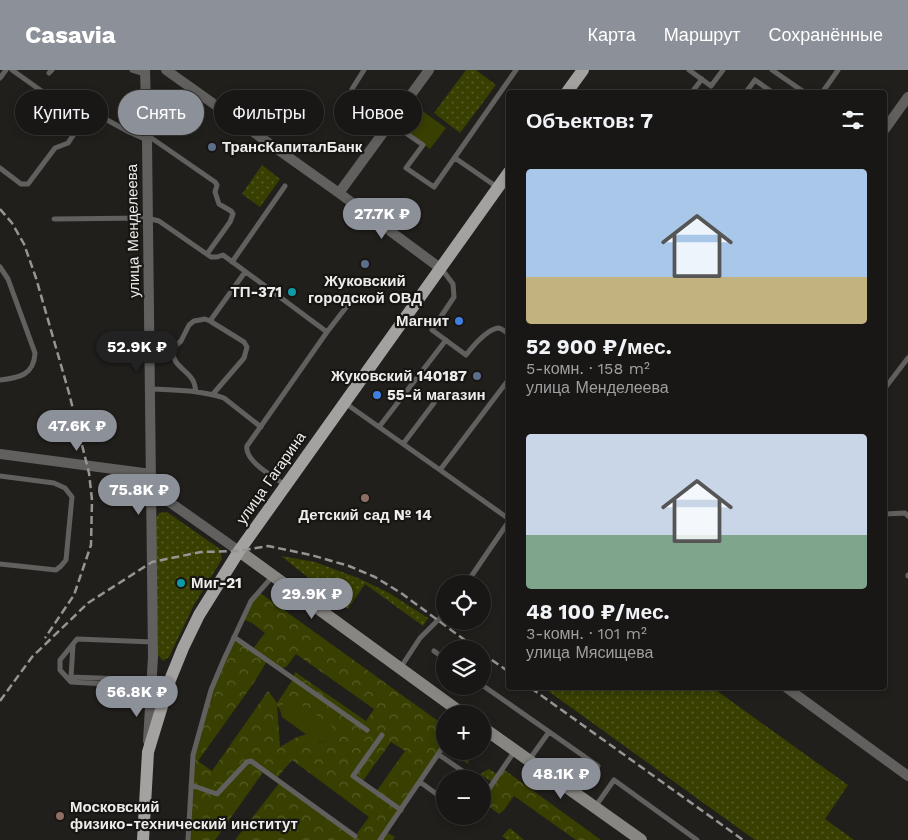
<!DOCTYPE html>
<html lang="ru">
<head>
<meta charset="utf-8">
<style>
	:root { --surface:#191715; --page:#22201e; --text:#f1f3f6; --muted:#9f9fa0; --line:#373634; --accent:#8c9099 }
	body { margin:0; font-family:"Work Sans",sans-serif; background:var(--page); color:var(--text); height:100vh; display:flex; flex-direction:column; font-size:19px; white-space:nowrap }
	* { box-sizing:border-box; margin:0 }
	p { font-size:16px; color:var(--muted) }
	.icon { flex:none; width:28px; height:28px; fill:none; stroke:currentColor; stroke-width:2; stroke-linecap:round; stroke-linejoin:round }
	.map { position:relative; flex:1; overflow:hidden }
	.details { position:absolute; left:506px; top:20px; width:381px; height:600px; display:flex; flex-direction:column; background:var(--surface); border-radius:5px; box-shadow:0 2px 8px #0003,0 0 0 1px var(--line) }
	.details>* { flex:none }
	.banner { position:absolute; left:15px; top:20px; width:416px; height:45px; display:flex; gap:10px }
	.tools { position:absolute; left:436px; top:505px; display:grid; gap:10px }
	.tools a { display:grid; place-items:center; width:55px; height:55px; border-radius:50%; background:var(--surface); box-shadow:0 2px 8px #0003,0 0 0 1px var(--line); font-size:25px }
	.price { position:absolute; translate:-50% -42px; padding:0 11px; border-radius:18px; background:var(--accent); color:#fff; font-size:16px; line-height:32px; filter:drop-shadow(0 1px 2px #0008) }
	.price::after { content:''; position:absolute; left:50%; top:30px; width:15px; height:11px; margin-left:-8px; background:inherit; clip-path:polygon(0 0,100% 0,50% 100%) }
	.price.selected { background:#222; color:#fff }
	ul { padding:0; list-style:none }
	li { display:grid; align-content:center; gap:10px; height:265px; padding:0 20px }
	li span { display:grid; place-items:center; height:155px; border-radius:5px; color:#555 }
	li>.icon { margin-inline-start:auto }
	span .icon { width:90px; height:90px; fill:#fffc; stroke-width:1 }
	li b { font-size:21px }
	h2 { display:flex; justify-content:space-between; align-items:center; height:60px; padding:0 20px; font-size:21px }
	.chip { padding:0 18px; border-radius:22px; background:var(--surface); box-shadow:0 2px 8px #0003,0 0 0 1px var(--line); font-size:18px; line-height:45px }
	.chip.selected { background:var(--accent); color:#fff }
	header { display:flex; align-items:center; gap:30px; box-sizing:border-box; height:70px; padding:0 25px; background:var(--accent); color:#fff }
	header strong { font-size:24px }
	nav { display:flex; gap:28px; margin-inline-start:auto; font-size:18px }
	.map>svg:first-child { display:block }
	.grass { fill:url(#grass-dots) }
	.forest { fill:url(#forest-crowns); fill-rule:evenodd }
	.garden { fill:#393f00 }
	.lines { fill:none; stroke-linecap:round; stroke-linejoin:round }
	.service { stroke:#61605f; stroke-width:5 }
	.minor { stroke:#61605f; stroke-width:10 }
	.secondary { stroke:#878683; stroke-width:12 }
	.primary { stroke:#a4a2a0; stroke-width:12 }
	.rail { stroke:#979593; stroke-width:2.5; stroke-dasharray:8 4; stroke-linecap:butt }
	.service-dot { fill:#5c6f8a; stroke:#171613; stroke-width:2 }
	.culture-dot { fill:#0f9aa8; stroke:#171613; stroke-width:2 }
	.shop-dot { fill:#3f7fe0; stroke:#171613; stroke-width:2 }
	.education-dot { fill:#8d6e63; stroke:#171613; stroke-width:2 }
	.labels { text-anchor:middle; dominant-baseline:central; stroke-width:4.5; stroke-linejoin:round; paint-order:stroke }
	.poi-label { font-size:15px; font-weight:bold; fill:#efedec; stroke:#171613; text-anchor:start }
	.street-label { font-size:15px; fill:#efedec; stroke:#171613 }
</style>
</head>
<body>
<header>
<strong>Casavia</strong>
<nav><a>Карта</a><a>Маршрут</a><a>Сохранённые</a></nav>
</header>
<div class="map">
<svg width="908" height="770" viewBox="0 0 908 770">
	<defs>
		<pattern id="grass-dots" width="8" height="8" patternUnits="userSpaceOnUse" patternTransform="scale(1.25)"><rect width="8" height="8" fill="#393f00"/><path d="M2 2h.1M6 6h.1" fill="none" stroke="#565b25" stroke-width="1.8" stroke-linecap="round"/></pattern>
		<pattern id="forest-crowns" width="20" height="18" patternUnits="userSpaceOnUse" patternTransform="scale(1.25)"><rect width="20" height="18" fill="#393f00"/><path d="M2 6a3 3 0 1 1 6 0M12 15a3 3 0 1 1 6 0" fill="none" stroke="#565b25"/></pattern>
	</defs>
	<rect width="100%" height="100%" fill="#211f1c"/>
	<path class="grass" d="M466,0H476L496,15L460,63L434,43Z
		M262,95L280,109L260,137L242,124Z
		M167,442L220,479L222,489L194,535L169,587L163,591L158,585L155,450L159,443Z
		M281,486L315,492L358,508L389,523L428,548L423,556L365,514L348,539Z
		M544,618H713L848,715L825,749L854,770H755Z
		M453,681H467L470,683L468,694L453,684Z
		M489,699L498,705L493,713L480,704Z
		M510,758L524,770H507L502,766Z"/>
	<path class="forest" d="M259,522L445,656V674L386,762L395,767L393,770H235L280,712L355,766L369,747L292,690L276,709L264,701L215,770H188L193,685L211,620L234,567L252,580L265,563L252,553L243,549ZM296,584L374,639L366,651L295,602L293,609L277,633L268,621L212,701L198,691L255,611L267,591L280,600L287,596ZM285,631L327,670L319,673L307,664L297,667L280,677L277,635L280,640ZM391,672L405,681L376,722L362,712Z
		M503,699L601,770H576L514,726L504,740L499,744L483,732V729Z"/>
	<path class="garden" d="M410,32L446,58L430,79L395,53Z
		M293,629L332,656V662L327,670L318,673L282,647L280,640L285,631Z"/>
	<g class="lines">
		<path class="service" d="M12,0L81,49H84
			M132,0L145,4
			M364,0L352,19L354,25L360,31L423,75L406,98L434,117L516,0
			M689,0L711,16L723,0
			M772,0L804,22
			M49,3L52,0
			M0,8L6,0
			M824,20L838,0
			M692,22L702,9
			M746,22L755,10L772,22
			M147,65L215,112L217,115L215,122L219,134L231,141L233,144L230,152L207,184
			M455,88L497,117
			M0,98L21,114H28L55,78L68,73L84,49L91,44L98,45L129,62L147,70
			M54,149L147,148L159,151L211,187H217L223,185L327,262
			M232,192L285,116
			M0,197L8,209L35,283C34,305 19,308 0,310
			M441,198L453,214L454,227L432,260L466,285C473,276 486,260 498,258C502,258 505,262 509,264
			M210,251L245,202
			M885,318L908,288
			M150,319C174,320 200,320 224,328L261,357
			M196,322C195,317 195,313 192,309C185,298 171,295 173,278L181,271L189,255L194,251L205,249L210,251L244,272L247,277L244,288L213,324
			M345,333L440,400L509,309
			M379,357L446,270
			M403,374L434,333
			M440,400L509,449
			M0,406L54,413L65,418L72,427L66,490L61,496L56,500L0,494
			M285,415C274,407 244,391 247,376L327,262L351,231
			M885,444L905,443L908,446
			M908,506V505
			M466,514L509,451
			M439,536L442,546
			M234,567L367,660
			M73,575L71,607L124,609L127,612L151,614
			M434,581L445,589
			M401,597L420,568L445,543
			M127,612L123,615L71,612L60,600V590L77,569L153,572
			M482,615L598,696
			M382,665L353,706L401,740
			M438,684L474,709
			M529,690L549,662
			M420,712L445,730
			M191,715L217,724L247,692L251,691L355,766
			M482,729L514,682
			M595,737L614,710L697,770
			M468,746L470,748L471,746
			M188,770L193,685L211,620L224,589L251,531L272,507
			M380,770L445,674"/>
		<path class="minor" d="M145,0L147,70L153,587L148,671
			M166,0L339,123L440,198
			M885,59L908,27
			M339,123L429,0
			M0,384L151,404
			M151,419L239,481
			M787,618L908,706"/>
		<path class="secondary" d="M239,481L463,644
			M482,657L641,770"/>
		<path class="primary" d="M567,22L583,0
			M143,770L148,682L170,610L183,578L199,545L239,481L509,102"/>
		<path class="rail" d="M0,139L12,153L24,174L36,208L69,323L89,403L92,430L91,475L74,525L45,568
			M482,583L509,602
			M531,618L743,770
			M0,631L32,587L88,533L152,492L201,482L239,481L268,476L311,485L349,496L375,507L401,523L477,579"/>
	</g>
	<g class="service-dot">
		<circle cx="212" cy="77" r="5"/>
		<circle cx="365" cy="194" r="5"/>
		<circle cx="477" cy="306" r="5"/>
	</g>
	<g class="culture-dot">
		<circle cx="292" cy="222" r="5"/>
		<circle cx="181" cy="513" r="5"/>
	</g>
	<g class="shop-dot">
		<circle cx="459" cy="251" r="5"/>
		<circle cx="377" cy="325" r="5"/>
	</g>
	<g class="education-dot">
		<circle cx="365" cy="428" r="5"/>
		<circle cx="60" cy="746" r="5"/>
	</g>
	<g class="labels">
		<g class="poi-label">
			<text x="222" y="77">ТрансКапиталБанк</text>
			<text x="365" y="211" text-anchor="middle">Жуковский<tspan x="365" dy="17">городской ОВД</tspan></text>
			<text x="282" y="222" text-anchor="end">ТП-371</text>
			<text x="449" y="251" text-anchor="end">Магнит</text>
			<text x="467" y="306" text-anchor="end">Жуковский 140187</text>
			<text x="387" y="325">55-й магазин</text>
			<text x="365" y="445" text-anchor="middle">Детский сад № 14</text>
			<text x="191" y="513">Миг-21</text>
			<text x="70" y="737">Московский<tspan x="70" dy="17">физико-технический институт</tspan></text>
		</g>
		<g class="street-label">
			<text transform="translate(133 161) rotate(-91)">улица Менделеева</text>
			<text transform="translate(271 408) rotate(-55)">улица Гагарина</text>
		</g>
	</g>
</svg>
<div class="tools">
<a><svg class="icon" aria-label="locate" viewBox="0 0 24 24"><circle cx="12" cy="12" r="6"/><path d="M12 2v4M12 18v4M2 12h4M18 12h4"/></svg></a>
<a><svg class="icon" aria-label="layers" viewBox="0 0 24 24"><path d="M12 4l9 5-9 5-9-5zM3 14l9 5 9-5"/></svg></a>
<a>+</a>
<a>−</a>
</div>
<b class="price" style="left:382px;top:170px">27.7K ₽</b>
<b class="price selected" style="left:137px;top:303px">52.9K ₽</b>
<b class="price" style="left:77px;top:382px">47.6K ₽</b>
<b class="price" style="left:139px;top:446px">75.8K ₽</b>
<b class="price" style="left:312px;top:550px">29.9K ₽</b>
<b class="price" style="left:137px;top:648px">56.8K ₽</b>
<b class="price" style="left:561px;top:730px">48.1K ₽</b>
<div class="banner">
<a class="chip">Купить</a>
<a class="chip selected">Снять</a>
<a class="chip">Фильтры</a>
<a class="chip">Новое</a>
</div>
<section class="details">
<h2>Объектов: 7<svg class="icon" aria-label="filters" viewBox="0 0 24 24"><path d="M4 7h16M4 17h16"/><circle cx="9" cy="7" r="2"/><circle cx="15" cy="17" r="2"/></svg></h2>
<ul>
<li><span style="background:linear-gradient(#a9c7e8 70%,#c2b280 0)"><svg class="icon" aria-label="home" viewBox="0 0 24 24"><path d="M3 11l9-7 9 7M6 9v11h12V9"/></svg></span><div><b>52 900 ₽/мес.</b><p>5-комн. · 158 m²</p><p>улица Менделеева</p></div></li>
<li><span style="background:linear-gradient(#c9d6e8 65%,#7fa58c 0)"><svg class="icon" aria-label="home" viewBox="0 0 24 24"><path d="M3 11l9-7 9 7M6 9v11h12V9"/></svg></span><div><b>48 100 ₽/мес.</b><p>3-комн. · 101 m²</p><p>улица Мясищева</p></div></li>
</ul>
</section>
</div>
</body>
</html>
